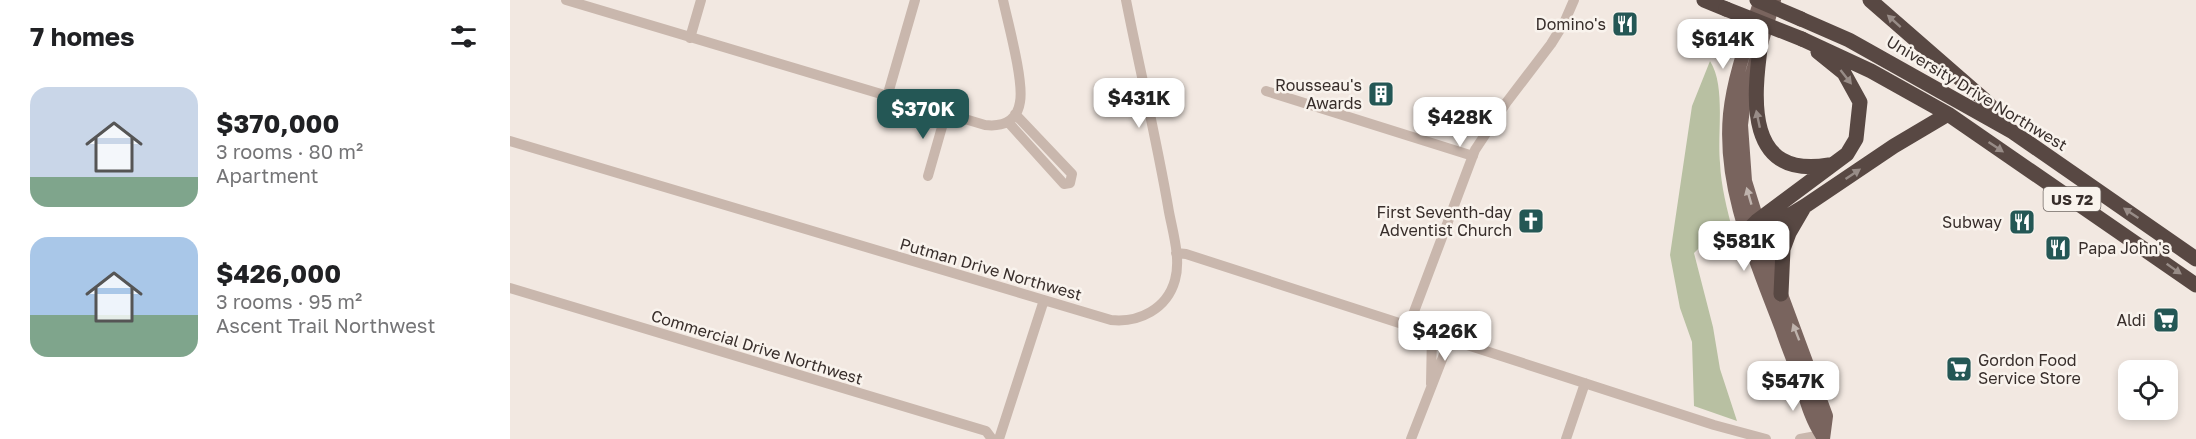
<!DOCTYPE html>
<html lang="en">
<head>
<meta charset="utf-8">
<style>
	:root { --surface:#fff; --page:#f6f6f6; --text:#202124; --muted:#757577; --accent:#245755 }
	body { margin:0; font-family:"Golos Text",sans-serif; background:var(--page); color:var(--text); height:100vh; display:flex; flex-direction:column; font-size:22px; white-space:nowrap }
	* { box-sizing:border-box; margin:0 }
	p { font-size:20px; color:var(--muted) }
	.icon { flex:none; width:33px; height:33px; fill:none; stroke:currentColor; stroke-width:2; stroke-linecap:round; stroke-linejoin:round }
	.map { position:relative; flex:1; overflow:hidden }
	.sheet { display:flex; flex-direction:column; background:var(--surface); width:510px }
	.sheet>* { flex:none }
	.tools { position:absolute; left:1608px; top:360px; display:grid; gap:12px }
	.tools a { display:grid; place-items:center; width:60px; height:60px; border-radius:12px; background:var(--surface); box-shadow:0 3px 9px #0003; font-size:30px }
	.price { position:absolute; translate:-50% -51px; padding:0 14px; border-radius:12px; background:#fff; color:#222; font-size:20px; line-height:39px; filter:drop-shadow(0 2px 3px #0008) }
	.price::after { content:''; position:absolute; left:50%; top:36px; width:18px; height:14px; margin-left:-9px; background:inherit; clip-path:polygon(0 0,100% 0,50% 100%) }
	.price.active { background:var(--accent); color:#fff }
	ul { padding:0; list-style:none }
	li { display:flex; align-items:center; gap:18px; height:150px; padding:0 30px }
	li span { display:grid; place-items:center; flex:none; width:168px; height:120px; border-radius:18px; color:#555 }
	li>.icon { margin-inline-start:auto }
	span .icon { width:72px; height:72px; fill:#fffc; stroke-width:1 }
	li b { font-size:26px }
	h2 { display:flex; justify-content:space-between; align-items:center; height:72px; padding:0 30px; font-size:26px }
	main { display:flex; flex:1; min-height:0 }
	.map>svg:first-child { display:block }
	.green { fill:#b8c0a2 }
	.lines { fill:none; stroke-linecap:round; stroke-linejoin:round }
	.minor { stroke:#c9b7ad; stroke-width:10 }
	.major { stroke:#79645e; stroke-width:14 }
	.highway { stroke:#584843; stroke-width:15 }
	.highway-bridge { stroke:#584843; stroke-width:15 }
	.oneway { fill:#988c87 }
	.oneway2 { fill:#bfb3ad }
	.labels { text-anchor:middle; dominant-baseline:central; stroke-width:5; stroke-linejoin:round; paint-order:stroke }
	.shield { fill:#f9f3ed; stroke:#726965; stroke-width:1.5 }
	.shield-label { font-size:15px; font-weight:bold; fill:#382e2b }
	.poi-label { font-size:16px; fill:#382e2b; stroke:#f9f3ed; text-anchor:end }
	.street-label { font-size:16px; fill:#382e2b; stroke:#f9f3ed }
</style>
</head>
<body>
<main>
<section class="sheet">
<h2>7 homes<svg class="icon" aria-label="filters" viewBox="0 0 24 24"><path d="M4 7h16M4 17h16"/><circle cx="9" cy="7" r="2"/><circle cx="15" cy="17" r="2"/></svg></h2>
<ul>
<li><span style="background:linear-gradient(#c9d6e8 75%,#7fa58c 0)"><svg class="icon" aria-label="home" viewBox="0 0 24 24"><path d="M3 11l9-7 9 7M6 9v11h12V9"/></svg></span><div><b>$370,000</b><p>3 rooms · 80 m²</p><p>Apartment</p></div></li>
<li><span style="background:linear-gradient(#a9c7e8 65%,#7fa58c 0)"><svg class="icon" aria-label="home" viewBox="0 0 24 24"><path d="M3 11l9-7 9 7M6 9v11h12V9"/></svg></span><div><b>$426,000</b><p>3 rooms · 95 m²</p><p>Ascent Trail Northwest</p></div></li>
</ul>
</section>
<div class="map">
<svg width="1686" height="439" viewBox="0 0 1686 439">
	<rect width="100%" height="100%" fill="#f2e8e1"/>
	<path class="green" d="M1200,61C1216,86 1207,133 1210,163C1211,186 1217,209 1223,232L1198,239L1184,253L1203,327L1210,369L1227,421L1184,406L1182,342L1170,308L1160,255L1182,106Z"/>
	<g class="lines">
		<path class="minor" d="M56,0L475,125C492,127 507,122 510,102C514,81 498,23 493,0
			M180,38L191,0
			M756,91L963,156
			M377,97L405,0
			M498,122L554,184L560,183L562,174L505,114
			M0,141L601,320C629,323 657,309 665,280C671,259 663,233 659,212C647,141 630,71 616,0
			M418,176L436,113
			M666,253L676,254L1204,425L1256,439
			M0,288L476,431L482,439
			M899,325L965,150L996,103L1041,44L1054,23L1064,0
			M921,384L922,333
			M489,439L534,300
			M901,439L940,339
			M1056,439L1075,383
			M1290,439L1312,435"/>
		<path class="major" d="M1251,0C1239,37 1224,75 1220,114C1213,189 1246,260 1272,329C1277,345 1284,360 1289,376C1296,398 1300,417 1312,435
			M1264,0L1234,101L1231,125L1235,181L1266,281L1316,416L1313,439"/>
		<path class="highway" d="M1194,0L1216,9
			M1360,0L1478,103L1495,123
			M1291,19L1339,40L1503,132L1686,259
			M1292,39L1361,71L1438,114L1686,285
			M1251,42C1243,99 1235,179 1319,165
			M1236,232L1247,221L1337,154L1346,139L1350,102L1334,73L1308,52
			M1236,232L1250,233L1295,206L1384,146L1438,114
			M1271,294L1273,249L1279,233L1293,209"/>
		<path class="highway-bridge" d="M1247,0L1291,19
			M1216,9L1292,39"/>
	</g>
	<defs><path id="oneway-solid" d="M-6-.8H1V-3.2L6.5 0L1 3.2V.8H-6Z" transform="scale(1.5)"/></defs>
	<g class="oneway">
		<use href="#oneway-solid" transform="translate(1384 21) rotate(-138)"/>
		<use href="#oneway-solid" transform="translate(1336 77) rotate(52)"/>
		<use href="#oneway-solid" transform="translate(1248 119) rotate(-102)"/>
		<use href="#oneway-solid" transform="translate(1486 147) rotate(34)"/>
		<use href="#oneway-solid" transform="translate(1343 174) rotate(-34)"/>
		<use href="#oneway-solid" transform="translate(1621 213) rotate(-146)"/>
		<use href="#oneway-solid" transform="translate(1664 269) rotate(35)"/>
	</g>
	<g class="oneway2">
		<use href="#oneway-solid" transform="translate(1239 196) rotate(-106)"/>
		<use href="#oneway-solid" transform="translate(1286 332) rotate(-111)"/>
	</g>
	<defs>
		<symbol id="restaurant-square" viewBox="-11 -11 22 22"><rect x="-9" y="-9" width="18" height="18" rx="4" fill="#245755" stroke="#f9f3ed"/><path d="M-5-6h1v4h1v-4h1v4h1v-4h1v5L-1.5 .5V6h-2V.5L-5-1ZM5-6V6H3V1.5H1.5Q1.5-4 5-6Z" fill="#fff"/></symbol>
		<symbol id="building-square" viewBox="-11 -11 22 22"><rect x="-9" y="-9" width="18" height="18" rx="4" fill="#245755" stroke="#f9f3ed"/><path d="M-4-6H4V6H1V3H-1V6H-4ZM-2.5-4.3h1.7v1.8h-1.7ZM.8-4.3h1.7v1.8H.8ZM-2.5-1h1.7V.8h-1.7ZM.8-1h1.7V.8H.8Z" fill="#fff"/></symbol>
		<symbol id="church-square" viewBox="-11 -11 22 22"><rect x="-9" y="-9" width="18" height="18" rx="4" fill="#245755" stroke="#f9f3ed"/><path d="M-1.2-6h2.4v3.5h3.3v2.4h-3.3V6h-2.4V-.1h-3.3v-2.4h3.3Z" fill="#fff"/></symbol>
		<symbol id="supermarket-square" viewBox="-11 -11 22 22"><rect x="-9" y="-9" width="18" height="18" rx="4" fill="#245755" stroke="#f9f3ed"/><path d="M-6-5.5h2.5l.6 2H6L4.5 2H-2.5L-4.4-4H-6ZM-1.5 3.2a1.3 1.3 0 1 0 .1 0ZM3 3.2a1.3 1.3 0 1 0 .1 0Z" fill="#fff"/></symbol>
	</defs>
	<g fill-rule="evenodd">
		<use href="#restaurant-square" x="1100" y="9" width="30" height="30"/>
		<use href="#building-square" x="856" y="79" width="30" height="30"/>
		<use href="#church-square" x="1006" y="206" width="30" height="30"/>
		<use href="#restaurant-square" x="1497" y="207" width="30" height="30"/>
		<use href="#restaurant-square" x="1533" y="233" width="30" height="30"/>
		<use href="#supermarket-square" x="1641" y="305" width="30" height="30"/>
		<use href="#supermarket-square" x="1434" y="354" width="30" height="30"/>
	</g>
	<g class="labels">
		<rect class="shield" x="1533.5" y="187" width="57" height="24" rx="4.5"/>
		<g class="shield-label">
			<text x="1562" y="199">US 72</text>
		</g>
		<g class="poi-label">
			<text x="1096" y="24">Domino's</text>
			<text x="852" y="85">Rousseau's<tspan x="852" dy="18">Awards</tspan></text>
			<text x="1002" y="212">First Seventh-day<tspan x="1002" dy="18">Adventist Church</tspan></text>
			<text x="1492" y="222">Subway</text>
			<text x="1568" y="248" text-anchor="start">Papa John's</text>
			<text x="1636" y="320">Aldi</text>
			<text x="1468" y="360" text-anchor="start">Gordon Food<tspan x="1468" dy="18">Service Store</tspan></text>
		</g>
		<g class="street-label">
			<text transform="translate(1467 93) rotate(31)">University Drive Northwest</text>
			<text transform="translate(481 269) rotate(16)">Putman Drive Northwest</text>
			<text transform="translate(247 347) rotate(17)">Commercial Drive Northwest</text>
		</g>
	</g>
</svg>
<div class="tools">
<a><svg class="icon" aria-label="locate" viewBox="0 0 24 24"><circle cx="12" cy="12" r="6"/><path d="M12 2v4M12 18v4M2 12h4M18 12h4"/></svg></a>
</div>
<b class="price" style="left:1213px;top:70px">$614K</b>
<b class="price" style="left:629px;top:129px">$431K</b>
<b class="price active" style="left:413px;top:140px">$370K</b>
<b class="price" style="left:950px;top:148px">$428K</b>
<b class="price" style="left:1234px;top:272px">$581K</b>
<b class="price" style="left:935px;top:362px">$426K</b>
<b class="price" style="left:1283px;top:412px">$547K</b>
</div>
</main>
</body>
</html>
